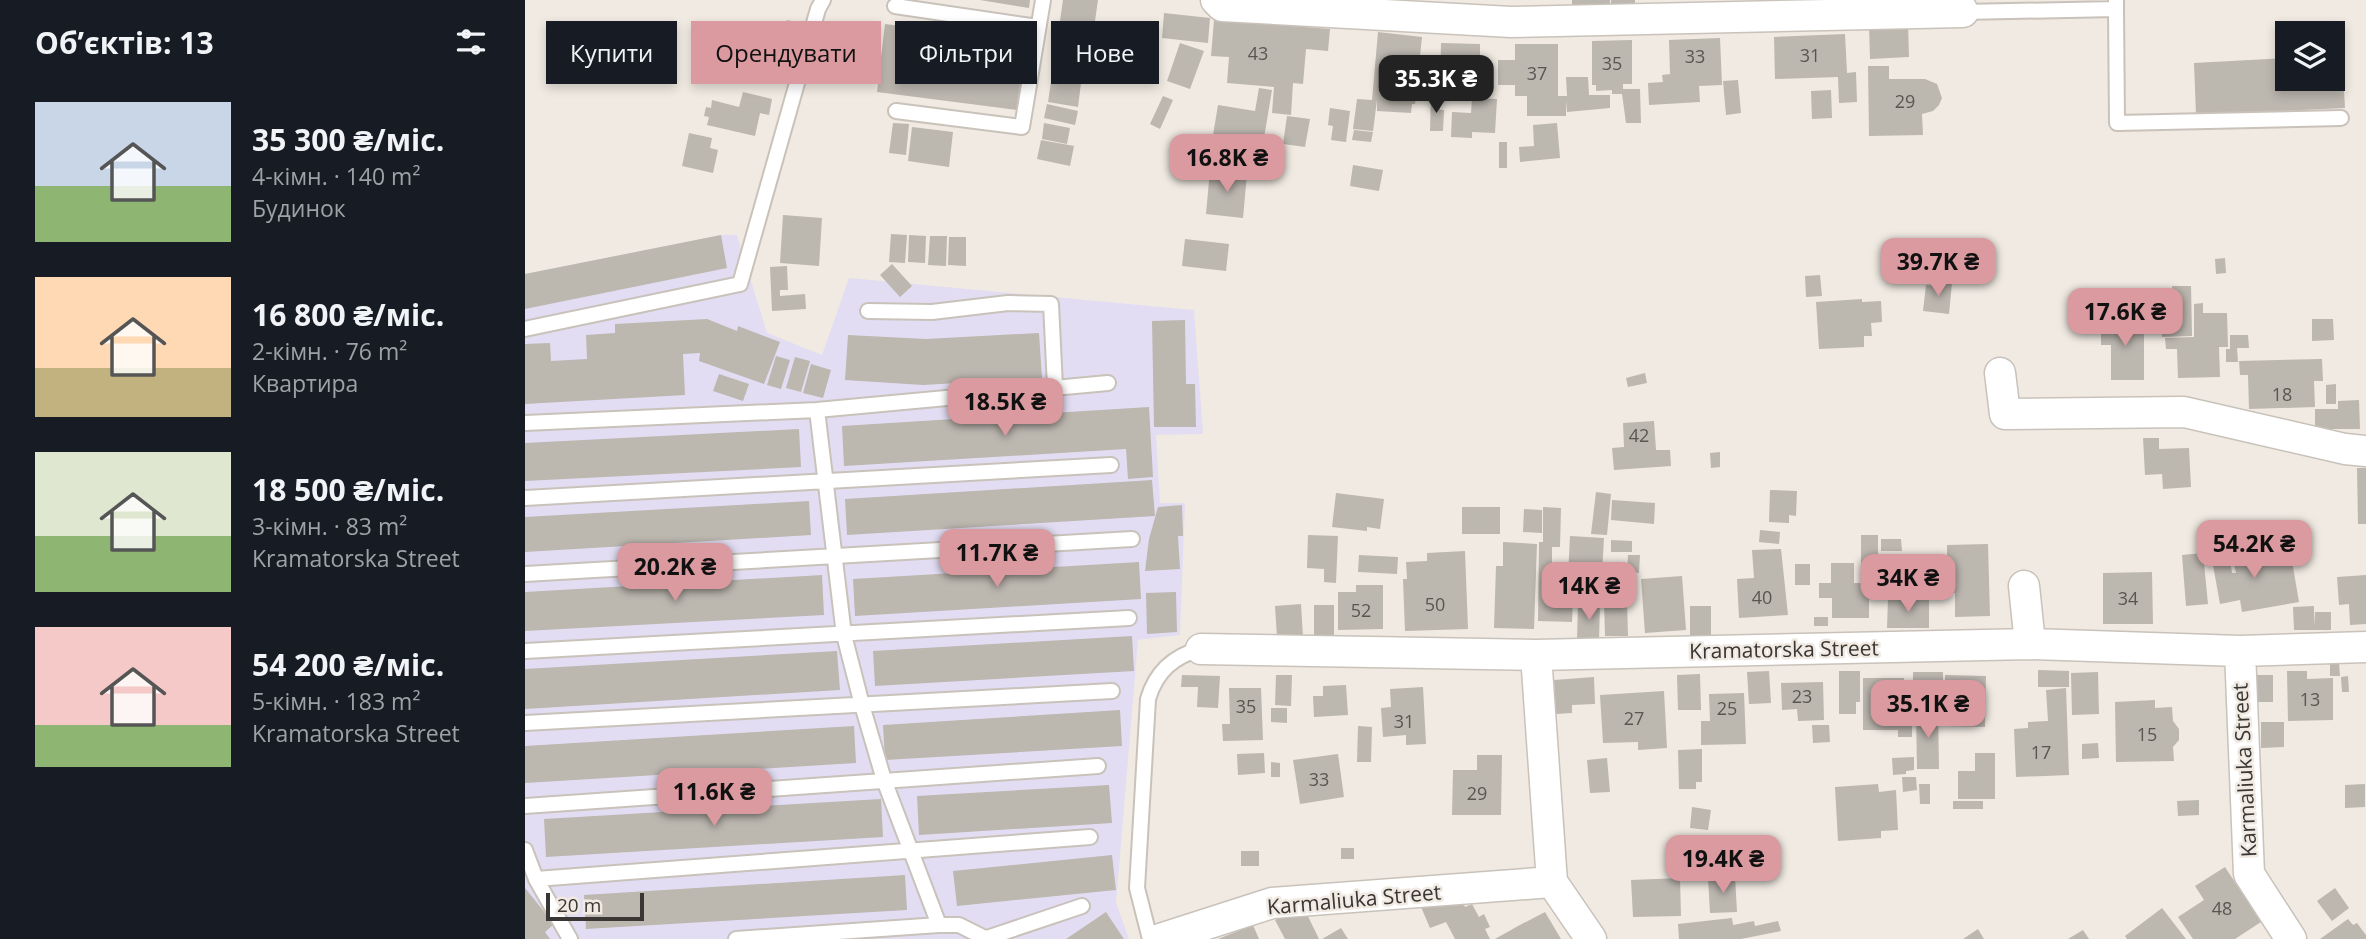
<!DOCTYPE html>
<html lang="uk">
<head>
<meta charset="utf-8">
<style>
	:root { --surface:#171b24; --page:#20242c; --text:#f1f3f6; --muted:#9ea1a6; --accent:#da9a9f }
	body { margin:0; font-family:"Open Sans",sans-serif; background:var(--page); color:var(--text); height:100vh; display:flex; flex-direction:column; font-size:26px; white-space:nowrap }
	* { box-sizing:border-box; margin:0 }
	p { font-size:23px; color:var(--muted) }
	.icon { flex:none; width:38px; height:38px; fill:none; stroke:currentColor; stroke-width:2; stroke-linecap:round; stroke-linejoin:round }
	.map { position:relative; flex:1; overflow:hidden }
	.drawer { display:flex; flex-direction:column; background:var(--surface); width:525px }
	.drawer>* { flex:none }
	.banner { position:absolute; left:21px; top:21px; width:665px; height:63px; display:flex; gap:14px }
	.tools { position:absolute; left:1750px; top:21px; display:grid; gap:14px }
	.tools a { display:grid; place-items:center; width:70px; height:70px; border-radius:0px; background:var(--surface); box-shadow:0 4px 10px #0003; font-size:35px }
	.scale { position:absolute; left:21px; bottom:18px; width:98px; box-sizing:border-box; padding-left:7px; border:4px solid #393633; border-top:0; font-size:19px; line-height:24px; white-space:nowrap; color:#393633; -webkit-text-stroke:5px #f0eae2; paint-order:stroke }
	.price { position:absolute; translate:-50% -60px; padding:0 16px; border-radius:14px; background:var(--accent); color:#111; font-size:23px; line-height:46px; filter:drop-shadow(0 2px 4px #0008) }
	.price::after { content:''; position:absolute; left:50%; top:42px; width:21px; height:16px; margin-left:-10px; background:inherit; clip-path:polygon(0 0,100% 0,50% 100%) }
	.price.selected { background:#222; color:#fff }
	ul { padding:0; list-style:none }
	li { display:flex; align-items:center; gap:21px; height:175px; padding:0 35px }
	li span { display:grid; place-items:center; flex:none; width:196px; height:140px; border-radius:0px; color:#555 }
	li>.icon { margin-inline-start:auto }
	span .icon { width:84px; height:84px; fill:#fffc; stroke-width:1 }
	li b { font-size:30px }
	h2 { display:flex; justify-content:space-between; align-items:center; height:84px; padding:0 35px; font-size:30px }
	.tag { padding:0 24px; border-radius:0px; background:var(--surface); box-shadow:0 4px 10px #0003; font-size:24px; line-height:63px }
	.tag.selected { background:var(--accent); color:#111 }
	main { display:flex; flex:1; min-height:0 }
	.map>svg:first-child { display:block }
	.industrial { fill:#e3ddf3 }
	.building { fill:#bcb7af }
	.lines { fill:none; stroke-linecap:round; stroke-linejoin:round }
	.service-casing { stroke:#c8c2ba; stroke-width:18 }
	.minor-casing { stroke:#c8c2ba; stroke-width:33 }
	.service { stroke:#fff; stroke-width:14 }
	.minor { stroke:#fff; stroke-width:30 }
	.labels { text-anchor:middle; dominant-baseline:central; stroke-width:5; stroke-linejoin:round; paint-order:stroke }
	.number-label { font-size:18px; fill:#5a5652 }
	.street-label { font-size:21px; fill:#393633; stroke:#f0eae2 }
</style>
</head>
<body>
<main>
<section class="drawer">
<h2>Об’єктів: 13<svg class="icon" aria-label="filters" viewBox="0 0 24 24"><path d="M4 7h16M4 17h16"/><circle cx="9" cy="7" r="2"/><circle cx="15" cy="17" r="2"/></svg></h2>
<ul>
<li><span style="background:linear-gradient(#c9d6e8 60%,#8fb573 0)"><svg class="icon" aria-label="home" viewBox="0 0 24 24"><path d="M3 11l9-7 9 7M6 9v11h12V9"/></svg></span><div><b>35 300 ₴/міс.</b><p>4-кімн. · 140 m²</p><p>Будинок</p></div></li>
<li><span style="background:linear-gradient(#ffd9b3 65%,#c2b280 0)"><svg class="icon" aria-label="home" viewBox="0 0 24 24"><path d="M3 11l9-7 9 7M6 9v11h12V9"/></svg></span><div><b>16 800 ₴/міс.</b><p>2-кімн. · 76 m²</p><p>Квартира</p></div></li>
<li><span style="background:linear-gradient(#dfe7d0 60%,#8fb573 0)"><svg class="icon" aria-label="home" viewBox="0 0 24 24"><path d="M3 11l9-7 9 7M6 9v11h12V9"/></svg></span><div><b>18 500 ₴/міс.</b><p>3-кімн. · 83 m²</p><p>Kramatorska Street</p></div></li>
<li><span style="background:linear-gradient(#f6c9c9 70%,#8fb573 0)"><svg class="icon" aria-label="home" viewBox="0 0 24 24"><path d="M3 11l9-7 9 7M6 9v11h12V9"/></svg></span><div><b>54 200 ₴/міс.</b><p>5-кімн. · 183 m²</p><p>Kramatorska Street</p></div></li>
</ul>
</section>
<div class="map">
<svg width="1841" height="939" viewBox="0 0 1841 939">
	<rect width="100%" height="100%" fill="#f0eae2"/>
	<path class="industrial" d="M196,235H212L242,333L297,355L324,278L669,310L678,434L631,435L635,503H660L655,635L613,640L591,903L604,939H0V274Z"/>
	<path class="building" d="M455,0H505L504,8Z
		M538,0H573L569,28L563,27L553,107L523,102Z
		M1047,0H1085V6H1047Z
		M1086,0H1110V5H1086Z
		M639,13L685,18L683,43L637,38Z
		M262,20L271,22L267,37L257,34Z
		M689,20L805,29L803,51L781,49L778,84L768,83L766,115L747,113L749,87L702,83L704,57L686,56Z
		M1383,23L1384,57L1345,59L1344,25Z
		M360,24L500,42L492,110L352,92Z
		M203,26L251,34L243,79L196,72Z
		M853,32L897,37L890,104H887L886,113L852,111V100L848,131L828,129L832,99L847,100Z
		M1320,34L1322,73L1331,72L1332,102L1314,103L1313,77L1250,79L1249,37Z
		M1195,38L1197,85L1174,86L1175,102L1124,105L1123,83L1138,82L1137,75L1145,74L1144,40Z
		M1107,40V84H1098V89H1115L1116,123H1101L1097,94H1087V90L1071,91V85H1067V41Z
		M655,43L679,51L665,89L642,81Z
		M916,43L955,44V89H915Z
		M990,44H1033V96H1042L1041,77H1063L1064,95H1085V108L1042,112L1041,100V116H1002V96H990V85H973V60H990Z
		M1817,55L1820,108L1671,115L1669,63L1762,58V79H1808V56Z
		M1343,66H1364V79H1400L1412,84L1417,98L1414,105L1408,111L1397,114L1398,135L1344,136Z
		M1213,80L1216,113L1201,115L1198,81Z
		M734,88L747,90L738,144L688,135L693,105L730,111Z
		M1306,90L1307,118L1287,119L1286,91Z
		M218,92L247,99L244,115L235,113L230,136L182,125L184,117L179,116L181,107L186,108L187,100L214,107Z
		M638,96L648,100L635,129L625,124Z
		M906,96L915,97V110H919L918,131H905Z
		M947,98L972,99L970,133L947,132V138L926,137L927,112L946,113Z
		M522,104L553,111L550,125L519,118Z
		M805,108L825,111L821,142L806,140L808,126L803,125Z
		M762,116L785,119L780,147L758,144Z
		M368,123L384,124L381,155L364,153Z
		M519,123L545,128L542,144L517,139Z
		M1032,123L1035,158L995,162L994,147L1009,146L1008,125Z
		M387,127L428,132L424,167L383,161Z
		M829,130L848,132L846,142L827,140Z
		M164,133L187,138L185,148L193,150L188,173L157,166Z
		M516,140L549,146L545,166L512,159Z
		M686,140L704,142L703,156L684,153Z
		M974,142H982V168H974Z
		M715,151L733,153L732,166L714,163Z
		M828,165L858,170L854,191L825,186Z
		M685,170L722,174L718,218L681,214Z
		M258,215L297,218L294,266L255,263Z
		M366,234L382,235L380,263L364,262Z
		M196,235L202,268L0,309V274Z
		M384,235L401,236L400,263L383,262Z
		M405,236H422L421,266L403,265Z
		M424,237H441V266L423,265Z
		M660,239L704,244L701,271L657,266Z
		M1700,258L1701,273L1691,274L1690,259Z
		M367,264L387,286L375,297L355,275Z
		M262,266L263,290H255V296L280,294L281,309L247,311L245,267Z
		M1295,275L1297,296L1281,297L1280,276Z
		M1411,281L1427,283L1424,314L1398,311L1401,285L1411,286Z
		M1647,286H1666L1667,336L1637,337L1636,314H1648Z
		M1337,299V302L1356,301L1357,322L1346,323L1347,336H1339V347L1294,349L1291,302Z
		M1678,303V313H1702L1703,347H1694L1695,377L1653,378L1652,349H1641L1640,338L1669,337V304Z
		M182,319L212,331L213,326L255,342L239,384L174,361L175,353L158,354L160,395L0,404V344L25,343L26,361L62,359L61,335L90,333V324Z
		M1787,319H1808L1809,340L1787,341Z
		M660,320L661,384H670L671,427H629L627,321Z
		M1576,320H1619V380H1586V345H1576Z
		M514,333L517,378L398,385L320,380L323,335L401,339Z
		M1705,335H1723L1724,348H1712L1713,362H1701V349H1705Z
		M251,356L265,360L256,389L242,385Z
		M270,357L285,361L276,392L261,388Z
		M1797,359L1798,381H1789L1790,407L1724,409L1723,375H1715L1714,361Z
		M286,364L306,370L298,398L278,393Z
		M1120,373L1122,383L1103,387L1101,378Z
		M194,374L224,384L218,401L188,391Z
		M1811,384V404H1801V385Z
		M1834,400L1835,429H1790V409H1813V401Z
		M624,407L628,477L603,479L601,449L319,466L317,426Z
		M1129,421L1131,450H1145L1146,466L1089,470L1087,448L1099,447L1098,423Z
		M274,429L276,467L0,481V443Z
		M1618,438H1634V449L1664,448L1666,487L1638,489L1637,474L1620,475Z
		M1195,452V467L1186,468L1185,453Z
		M1832,468H1841V524H1833Z
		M627,480L630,516L322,535L320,499Z
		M1245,490L1272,491L1271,516L1264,515V523L1244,522Z
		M1071,492L1086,494L1082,535L1066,534Z
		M811,493L859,499L855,529L842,527V531L807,527Z
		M1087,500L1130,503L1129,524L1086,520Z
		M284,501L286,535L0,552V517Z
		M657,505L658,536H653L655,569L620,571L624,539L633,507Z
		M937,507H975V534H937Z
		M1018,507L1036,508L1035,547H1027V564H1035L1037,597H1048L1047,622L1013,621L1014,542H1018Z
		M999,509L1017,510V533L998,532Z
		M1696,522L1697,531L1681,534L1680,525Z
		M1235,530L1255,532L1254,544L1234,542Z
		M783,535L813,536L811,583L799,582V569L782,568Z
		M1336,535H1353V563H1336Z
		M1045,536L1079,538L1076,591L1042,589V584H1039L1040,576H1043Z
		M1356,539H1376L1377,551H1356Z
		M1086,540L1107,541V552H1086Z
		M1702,540L1707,573H1711L1709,564L1766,555L1774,602L1717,612L1715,600L1695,604L1684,543Z
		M978,542L1012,544L1009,629L969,628L971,566H978Z
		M1463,544L1465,616L1430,617V593H1416V567H1422V545Z
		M1256,549L1263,615L1214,618L1212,579L1229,578L1227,550Z
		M940,551L943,629L880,631L878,579H882L881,562L902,561V553Z
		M1678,553L1683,604L1661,606L1657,555Z
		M834,555L873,557L872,574L833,572Z
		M1103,555H1115L1114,573L1102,572Z
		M614,562L616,599L330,616L328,579Z
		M1306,563H1329V583H1344V618H1307V598H1294V583H1306Z
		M1270,564H1285V585H1270Z
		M1627,572L1628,624H1578V573Z
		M297,575L299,615L0,631V592Z
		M1841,575V624L1825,625L1824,604L1814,605L1812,577Z
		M1157,576L1161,630L1120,633L1116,579Z
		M831,585H858V629L813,630V592H831Z
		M651,592L652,632L622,634L621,593Z
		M1363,599L1404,600V628H1362Z
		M1102,601L1103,636H1080L1079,602Z
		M1053,603H1075L1074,641L1052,640Z
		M776,604L778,637L752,638L750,606Z
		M789,605H809V638H789Z
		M1165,606H1186V635H1165Z
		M1789,606V627L1790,612H1806V630H1769L1768,607Z
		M1289,617H1303V626H1289Z
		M607,636L609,671L350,686L348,651Z
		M312,651L315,690L0,709V669Z
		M1805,662H1814L1815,676H1805Z
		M1513,670L1544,671V687H1513Z
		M1244,671L1246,703L1224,704L1222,672Z
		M1314,671H1335V702H1331V714H1314Z
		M1762,671H1782V679L1808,678V720L1763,721Z
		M1388,672H1418V693L1405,692V706L1388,705Z
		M1573,672L1574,714L1547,715L1546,673Z
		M1175,674L1176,710H1153L1152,675Z
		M657,675L695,676L693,708L672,707L673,687H656Z
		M751,675H767L766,706L750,705Z
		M1420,675L1461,676L1460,727L1419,726L1420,709H1414V694L1420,695Z
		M1730,675H1748V702H1730Z
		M1823,676L1824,692H1817L1816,677Z
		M1069,677L1070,704L1047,705V713L1031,714L1029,680Z
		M1338,678H1379V715H1387V737H1373V730H1338Z
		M1298,682L1299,720L1273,721L1272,709L1257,710L1256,683Z
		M821,685L823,715L789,717L788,696H798V686Z
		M898,687L901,744L881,745V735L858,737L856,708L866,707L865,689Z
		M704,688H736L738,740L698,741L697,724H705Z
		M1541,688L1544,775L1491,777L1489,729L1503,728V722L1523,721L1521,690Z
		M1139,691L1142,748L1113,750V742L1078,743L1075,695Z
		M1219,693L1221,744L1176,745V721H1185L1184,694Z
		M1630,700V708L1647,707L1648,721L1654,729V740L1648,747L1649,761L1591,762L1590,702Z
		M746,708H762V723L746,722Z
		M595,710L597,746L360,760L358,725Z
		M1413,710L1414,769H1392L1391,711Z
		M1736,722H1759V747L1736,748Z
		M1287,725H1304L1305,742L1288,743Z
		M329,726L331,763L0,783V746Z
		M833,726L847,727L846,762H832Z
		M1573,743L1574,758L1557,759V744Z
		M1177,749V782H1171V789H1154L1153,750Z
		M739,753L740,773L713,775L712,754Z
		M1450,753H1470V799H1433V771H1450Z
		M813,754L819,797L775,804L768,760Z
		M952,755H977L976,815H927L928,770H952Z
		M1389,757V770L1381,771V774L1368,775L1367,758Z
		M1082,758L1085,792L1065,793L1062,760Z
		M746,762L755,763V777H746Z
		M1377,777H1391L1392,790L1378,792Z
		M1353,784L1354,792L1371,790L1373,830L1356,831V838L1313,841L1310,787Z
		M1394,784H1405V804H1395Z
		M1840,784V807L1820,808V785Z
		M584,785L587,823L394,835L392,796Z
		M356,799L358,837L21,857L19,819Z
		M1674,800V815L1653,816L1652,801Z
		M1428,801H1458V809H1428Z
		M1167,807L1186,810L1183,830L1165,828Z
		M816,848H829V859H816Z
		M716,851H734V866H716Z
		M1159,851L1160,862L1143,865L1141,854Z
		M1221,852H1233L1234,861H1221Z
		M587,855L591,890L432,906L428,871Z
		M1700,867L1736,922L1710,939H1668L1653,917L1679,900L1670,886Z
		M380,875L382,910L61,929L59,895Z
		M1210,876L1212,912L1185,913L1183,878Z
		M1155,878L1156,916L1108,917L1106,880Z
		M0,888L29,924L20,932L25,939H0Z
		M1810,888L1824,908L1807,921L1792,901Z
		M935,896L940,907L947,904L954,917L959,914L965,927L960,929L965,939H930L921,922L905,928L896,907Z
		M778,906L794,939H760L750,920Z
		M1637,908L1661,939H1602L1600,936Z
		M581,912L599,939H541Z
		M1020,912L1036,939H970L993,926Z
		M1207,918L1208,925L1229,921L1230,926L1253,921L1256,931L1216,939H1154L1153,924Z
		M1823,919L1828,925L1832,923L1841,935V939H1795Z
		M728,925L734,939H693Z
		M816,928L823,939H797Z
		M1453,929L1459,939H1438Z
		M1558,930L1564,939H1543Z"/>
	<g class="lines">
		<defs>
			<path id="service" d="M370,6L513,27
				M1591,9L1592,123L1816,118
				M1438,12L1591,9V1
				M371,111L497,127L518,0
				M343,311L407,312L483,303L526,304L530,387
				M0,329L215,284L293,9L298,0
				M292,410L319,635L337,705L359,780L414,925
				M0,423L292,410L583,383
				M0,498L586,465
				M0,574L607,539
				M0,651L604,618
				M0,723L587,691
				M0,806L573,766
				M0,850L11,879L45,939
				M11,879L565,837
				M462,938L557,906
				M211,939L414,925H434L462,939
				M625,939L612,888L623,699C631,672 648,656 676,649"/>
			<path id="minor" d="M691,0L697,6L986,22L1438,12L1432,0
				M1475,373L1480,414L1659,412L1820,449L1841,451
				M1499,586L1505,644
				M676,649L1011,655L1505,644L1715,651L1841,647
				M1715,651L1724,874L1766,939
				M1011,655L1027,882L1066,939
				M635,939L747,903L1027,882"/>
		</defs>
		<use href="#service" class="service-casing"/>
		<use href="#minor" class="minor-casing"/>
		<use href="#service" class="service"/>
		<use href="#minor" class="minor"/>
	</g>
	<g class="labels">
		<g class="number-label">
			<text x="733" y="53">43</text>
			<text x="1285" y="55">31</text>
			<text x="1170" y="56">33</text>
			<text x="1087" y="63">35</text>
			<text x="1012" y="73">37</text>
			<text x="1380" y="101">29</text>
			<text x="1757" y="394">18</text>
			<text x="1114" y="435">42</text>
			<text x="1237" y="597">40</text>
			<text x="1603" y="598">34</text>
			<text x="910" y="604">50</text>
			<text x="836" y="610">52</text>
			<text x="1277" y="696">23</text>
			<text x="1785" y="699">13</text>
			<text x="721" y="706">35</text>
			<text x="1202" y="708">25</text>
			<text x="1109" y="718">27</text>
			<text x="879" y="721">31</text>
			<text x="1622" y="734">15</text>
			<text x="1516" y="752">17</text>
			<text x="794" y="779">33</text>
			<text x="952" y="793">29</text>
			<text x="1697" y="908">48</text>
		</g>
		<g class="street-label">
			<text transform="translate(1259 649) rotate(-1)">Kramatorska Street</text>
			<text transform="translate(1719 770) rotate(-93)">Karmaliuka Street</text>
			<text transform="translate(829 899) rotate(-5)">Karmaliuka Street</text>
		</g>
	</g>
</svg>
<div class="tools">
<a><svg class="icon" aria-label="layers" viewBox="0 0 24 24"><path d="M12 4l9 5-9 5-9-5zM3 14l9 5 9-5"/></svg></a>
</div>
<div class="scale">20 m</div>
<b class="price selected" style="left:911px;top:115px">35.3K ₴</b>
<b class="price" style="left:702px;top:194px">16.8K ₴</b>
<b class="price" style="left:1413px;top:298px">39.7K ₴</b>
<b class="price" style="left:1600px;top:348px">17.6K ₴</b>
<b class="price" style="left:480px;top:438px">18.5K ₴</b>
<b class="price" style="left:1729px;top:580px">54.2K ₴</b>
<b class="price" style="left:472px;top:589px">11.7K ₴</b>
<b class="price" style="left:150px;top:603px">20.2K ₴</b>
<b class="price" style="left:1383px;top:614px">34K ₴</b>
<b class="price" style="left:1064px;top:622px">14K ₴</b>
<b class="price" style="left:1403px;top:740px">35.1K ₴</b>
<b class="price" style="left:189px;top:828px">11.6K ₴</b>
<b class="price" style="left:1198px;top:895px">19.4K ₴</b>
<div class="banner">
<a class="tag">Купити</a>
<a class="tag selected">Орендувати</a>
<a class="tag">Фільтри</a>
<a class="tag">Нове</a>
</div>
</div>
</main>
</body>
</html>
